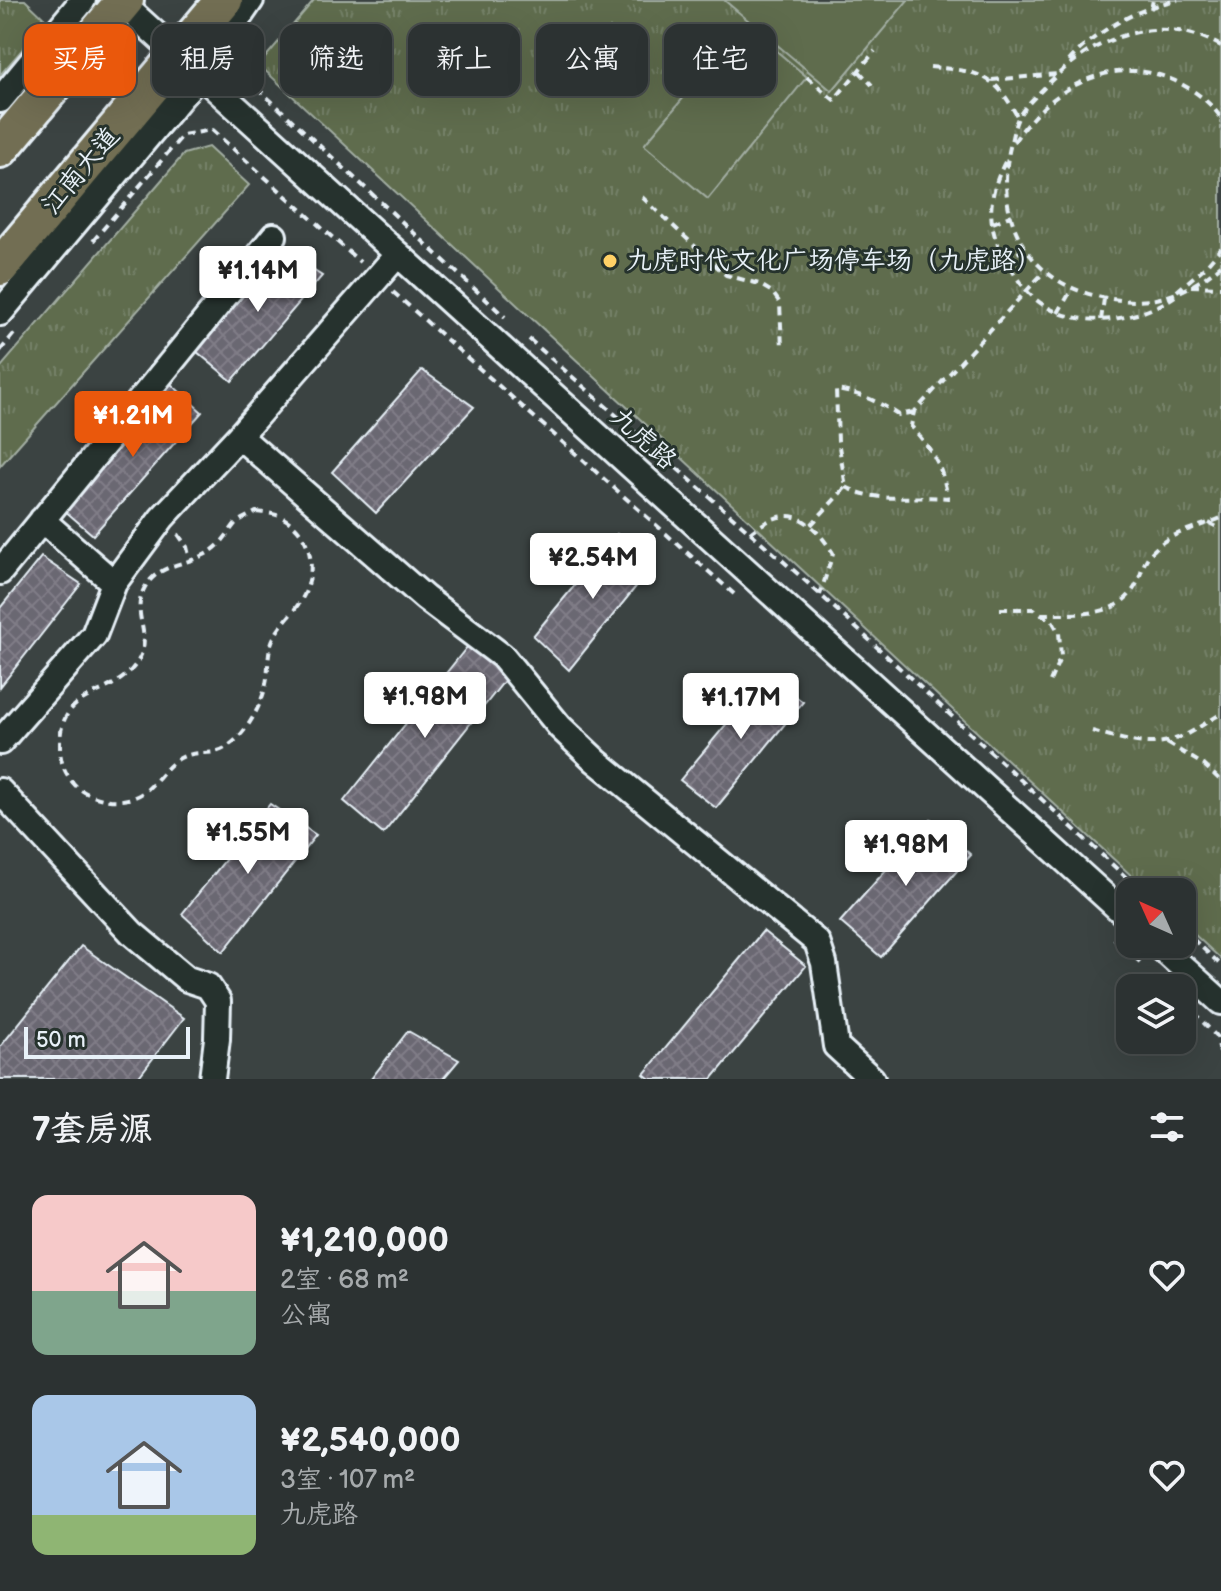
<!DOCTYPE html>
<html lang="zh">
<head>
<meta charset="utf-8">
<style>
	:root { --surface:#2c3232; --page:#383e3e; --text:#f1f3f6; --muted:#a6aaac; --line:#484d4d; --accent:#ea580c }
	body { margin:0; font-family:"Balsamiq Sans","LXGW WenKai TC",sans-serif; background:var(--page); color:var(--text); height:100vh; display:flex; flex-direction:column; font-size:30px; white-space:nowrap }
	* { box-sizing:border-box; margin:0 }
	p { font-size:26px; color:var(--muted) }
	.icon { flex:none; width:44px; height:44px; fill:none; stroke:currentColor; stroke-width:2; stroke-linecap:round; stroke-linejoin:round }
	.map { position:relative; height:1079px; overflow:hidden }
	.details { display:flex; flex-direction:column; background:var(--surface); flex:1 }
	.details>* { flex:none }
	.top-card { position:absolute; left:24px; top:24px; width:800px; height:72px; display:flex; gap:16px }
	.needle { width:52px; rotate:315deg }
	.fabs { position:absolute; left:1116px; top:878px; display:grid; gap:16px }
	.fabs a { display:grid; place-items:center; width:80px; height:80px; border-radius:16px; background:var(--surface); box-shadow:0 8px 32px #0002,0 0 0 2px var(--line); font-size:40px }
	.scale { position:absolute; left:24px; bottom:20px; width:166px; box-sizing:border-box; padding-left:8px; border:4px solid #e8f1f8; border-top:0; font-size:22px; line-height:28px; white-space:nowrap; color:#e8f1f8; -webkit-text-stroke:6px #26332d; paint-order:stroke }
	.price { position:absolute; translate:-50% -68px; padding:0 18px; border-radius:8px; background:#fff; color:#222; font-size:26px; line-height:52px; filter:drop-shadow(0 2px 4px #0008) }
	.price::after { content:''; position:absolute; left:50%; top:48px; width:24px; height:18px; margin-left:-12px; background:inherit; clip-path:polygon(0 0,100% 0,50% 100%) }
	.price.active { background:var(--accent); color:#fff }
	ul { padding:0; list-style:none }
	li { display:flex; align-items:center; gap:24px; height:200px; padding:0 32px }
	li span { display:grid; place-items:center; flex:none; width:224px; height:160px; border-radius:16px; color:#555 }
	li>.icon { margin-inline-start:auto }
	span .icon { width:96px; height:96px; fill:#fffc; stroke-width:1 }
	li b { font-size:34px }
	h2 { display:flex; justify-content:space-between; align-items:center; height:96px; padding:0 32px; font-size:34px }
	.pill { padding:0 28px; border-radius:16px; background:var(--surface); box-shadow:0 8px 32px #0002,0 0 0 2px var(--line); font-size:28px; line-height:72px }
	.pill.active { background:var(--accent); color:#fff }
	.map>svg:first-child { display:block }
	.park { fill:url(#park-tufts); stroke:#a3aea3; stroke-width:2 }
	.pitch { fill:#5e6c4e; stroke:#a3aea3; stroke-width:2 }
	.building { fill:url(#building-cross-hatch); stroke:#e8f1f8; stroke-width:2 }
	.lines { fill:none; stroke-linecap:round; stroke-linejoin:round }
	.minor-casing { stroke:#e8f1f8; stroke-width:30 }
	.highway-casing { stroke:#e8f1f8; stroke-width:42 }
	.path { stroke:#e8f1f8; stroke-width:4; stroke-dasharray:8 6; stroke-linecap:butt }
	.minor { stroke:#26332d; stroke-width:24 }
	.highway { stroke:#726e52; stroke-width:36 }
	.poi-dot { fill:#ffd166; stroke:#26332d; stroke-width:3 }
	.labels { text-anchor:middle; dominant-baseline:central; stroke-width:6; stroke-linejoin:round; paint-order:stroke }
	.street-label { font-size:26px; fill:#e8f1f8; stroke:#26332d }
	.poi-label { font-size:26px; fill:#e8f1f8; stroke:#26332d; text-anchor:start }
</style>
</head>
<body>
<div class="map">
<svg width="1221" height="1079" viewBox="0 0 1221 1079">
	<defs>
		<pattern id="park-tufts" width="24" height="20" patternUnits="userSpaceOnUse" patternTransform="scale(2)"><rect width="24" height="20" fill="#5e6c4e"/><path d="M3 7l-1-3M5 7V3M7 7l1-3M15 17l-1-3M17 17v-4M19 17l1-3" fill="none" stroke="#758168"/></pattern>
		<pattern id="building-cross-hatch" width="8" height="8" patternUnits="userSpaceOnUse" patternTransform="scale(2)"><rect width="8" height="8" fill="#6b6772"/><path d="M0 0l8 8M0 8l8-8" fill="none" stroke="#807d87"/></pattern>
	</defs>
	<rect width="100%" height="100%" fill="#3b4342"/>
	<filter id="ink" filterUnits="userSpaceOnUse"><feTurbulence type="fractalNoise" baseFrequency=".0125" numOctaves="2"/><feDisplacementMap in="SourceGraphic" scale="16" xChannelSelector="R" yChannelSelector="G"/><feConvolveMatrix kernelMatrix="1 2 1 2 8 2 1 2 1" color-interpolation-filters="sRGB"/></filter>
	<g filter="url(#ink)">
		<path class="park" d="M0,0H25L47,21L0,75Z
			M314,0H1221V959L1182,923V892H1149L259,65Z
			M208,147L249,185L0,466V368L184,154Z"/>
		<path class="pitch" d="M724,0H908L832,91Z
			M745,24L807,77L708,199L644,145Z"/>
		<path class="building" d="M280,249L322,276L232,381L196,351Z
			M422,370L474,407L376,513L332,472Z
			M170,383L202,412L93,535L64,510Z
			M617,534L655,563L569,670L533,636Z
			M41,557L81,584L0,687V608Z
			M467,647L508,676L383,834L344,801Z
			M767,675L803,702L716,808L680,780Z
			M270,804L316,835L223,952L182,914Z
			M931,819L971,855L881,957L840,922Z
			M763,931L806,966L712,1079H650L644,1074Z
			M81,946L184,1018L137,1079H0V1047Z
			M408,1031L459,1060L443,1079H371Z"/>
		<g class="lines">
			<defs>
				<path id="minor" d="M118,0L1130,919
					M0,100L83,0
					M0,313L200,74L251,0
					M239,436L425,598L502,656L560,727L596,761L817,942L824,963L836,1046L872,1079
					M42,520L114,583
					M0,572L274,236
					M0,742L94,635L114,583L162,518L239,436L398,254
					M0,791L132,933L187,979L208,986L218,1001L217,1039L212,1079
					M1157,944L1221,1002"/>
				<path id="highway" d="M0,149L125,0
					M0,267L224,0"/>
			</defs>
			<use href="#minor" class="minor-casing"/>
			<use href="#highway" class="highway-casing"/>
			<path class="path" d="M1151,9L1153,0
				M1221,46C1156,9 1088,40 1042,90C1034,98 1023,108 1018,118C1014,126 1012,138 1010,147C994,216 1027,281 1097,296C1147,308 1182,298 1221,265
				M243,50V66L254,85L505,317
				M1069,61C1095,31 1140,7 1178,0
				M930,67C978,71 995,73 1018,118
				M859,71L872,85
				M807,77L834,100L875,51
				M992,80L1057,74
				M1014,142C1047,90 1112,53 1173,80C1191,88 1210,101 1221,118
				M1005,162C986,199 986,230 1009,266C1015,274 1020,284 1027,291C1064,332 1133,325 1175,296
				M642,197L726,275L759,284L772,292L780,303L782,348
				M993,223L1012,215
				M93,241L183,135L212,130L360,262
				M1006,261L1024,249
				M1191,286L1221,287
				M1177,291L1204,268L1221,248
				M393,292L734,594
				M1058,313L1072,289
				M1101,320L1104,299
				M529,339L799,575L1142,892
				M0,351L17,330
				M846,487C878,504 913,495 948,498C941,463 934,453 911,426L914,412L1044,272
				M256,512C263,513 273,513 279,516C309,529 318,564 305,593C298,608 286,618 277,632C267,646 269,662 267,678C264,703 243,743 218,751C209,754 198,752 188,755C164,761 156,791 132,798C114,804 88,798 75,785C65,774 60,762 60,747C59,689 104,701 132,669C159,638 129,618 144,589C158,562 189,566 211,551C222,544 227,534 235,524C240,519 249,516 256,512Z
				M1209,523L1221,529
				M811,525L846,487L838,441L836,390C860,393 879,402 899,415L914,412
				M750,533C788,503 808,515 833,553L820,595
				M178,534L187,547L190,560
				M1000,609H1034L1053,622L1059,633L1061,656L1050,681
				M1042,614C1077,613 1119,620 1137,583C1143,570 1143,560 1154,550C1172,531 1198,528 1221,518
				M1092,731C1119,738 1147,749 1175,739C1191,734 1206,722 1221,714
				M1167,743L1204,765L1221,781
				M1182,929L1221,965
				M1114,938L1140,962
				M1184,1002L1217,1037L1221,1058"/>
			<use href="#minor" class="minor"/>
			<use href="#highway" class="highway"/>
		</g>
	</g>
	<circle class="poi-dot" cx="610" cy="261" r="8"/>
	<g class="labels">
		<g class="street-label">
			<text transform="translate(81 171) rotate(-50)">江南大道</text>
			<text transform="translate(643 439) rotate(42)">九虎路</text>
		</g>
		<g class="poi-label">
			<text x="626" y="261">九虎时代文化广场停车场（九虎路）</text>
		</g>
	</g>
</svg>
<div class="fabs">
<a><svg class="needle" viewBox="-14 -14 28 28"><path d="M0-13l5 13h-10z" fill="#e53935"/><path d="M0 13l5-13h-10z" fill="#a6aaac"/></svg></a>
<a><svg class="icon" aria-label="layers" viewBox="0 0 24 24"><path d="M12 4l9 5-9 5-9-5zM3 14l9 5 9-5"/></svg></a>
</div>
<div class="scale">50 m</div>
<b class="price" style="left:258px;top:314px">¥1.14M</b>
<b class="price active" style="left:133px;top:459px">¥1.21M</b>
<b class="price" style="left:593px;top:601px">¥2.54M</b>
<b class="price" style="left:425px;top:740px">¥1.98M</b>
<b class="price" style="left:741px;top:741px">¥1.17M</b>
<b class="price" style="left:248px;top:876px">¥1.55M</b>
<b class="price" style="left:906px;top:888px">¥1.98M</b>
<div class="top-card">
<a class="pill active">买房</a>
<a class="pill">租房</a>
<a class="pill">筛选</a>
<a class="pill">新上</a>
<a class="pill">公寓</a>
<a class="pill">住宅</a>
</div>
</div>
<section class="details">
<h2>7套房源<svg class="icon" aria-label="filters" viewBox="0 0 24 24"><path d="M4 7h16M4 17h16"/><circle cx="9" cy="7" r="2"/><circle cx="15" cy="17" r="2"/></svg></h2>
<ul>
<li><span style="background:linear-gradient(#f6c9c9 60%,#7fa58c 0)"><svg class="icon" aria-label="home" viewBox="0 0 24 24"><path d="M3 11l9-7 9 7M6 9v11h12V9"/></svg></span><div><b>¥1,210,000</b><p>2室 · 68 m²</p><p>公寓</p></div><svg class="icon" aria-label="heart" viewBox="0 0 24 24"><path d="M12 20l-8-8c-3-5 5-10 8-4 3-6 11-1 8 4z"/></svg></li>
<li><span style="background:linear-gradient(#a9c7e8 75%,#8fb573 0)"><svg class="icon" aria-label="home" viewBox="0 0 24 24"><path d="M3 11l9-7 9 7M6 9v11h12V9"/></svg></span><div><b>¥2,540,000</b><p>3室 · 107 m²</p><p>九虎路</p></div><svg class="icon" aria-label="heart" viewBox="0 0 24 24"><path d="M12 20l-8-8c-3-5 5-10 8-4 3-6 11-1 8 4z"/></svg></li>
</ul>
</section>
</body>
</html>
